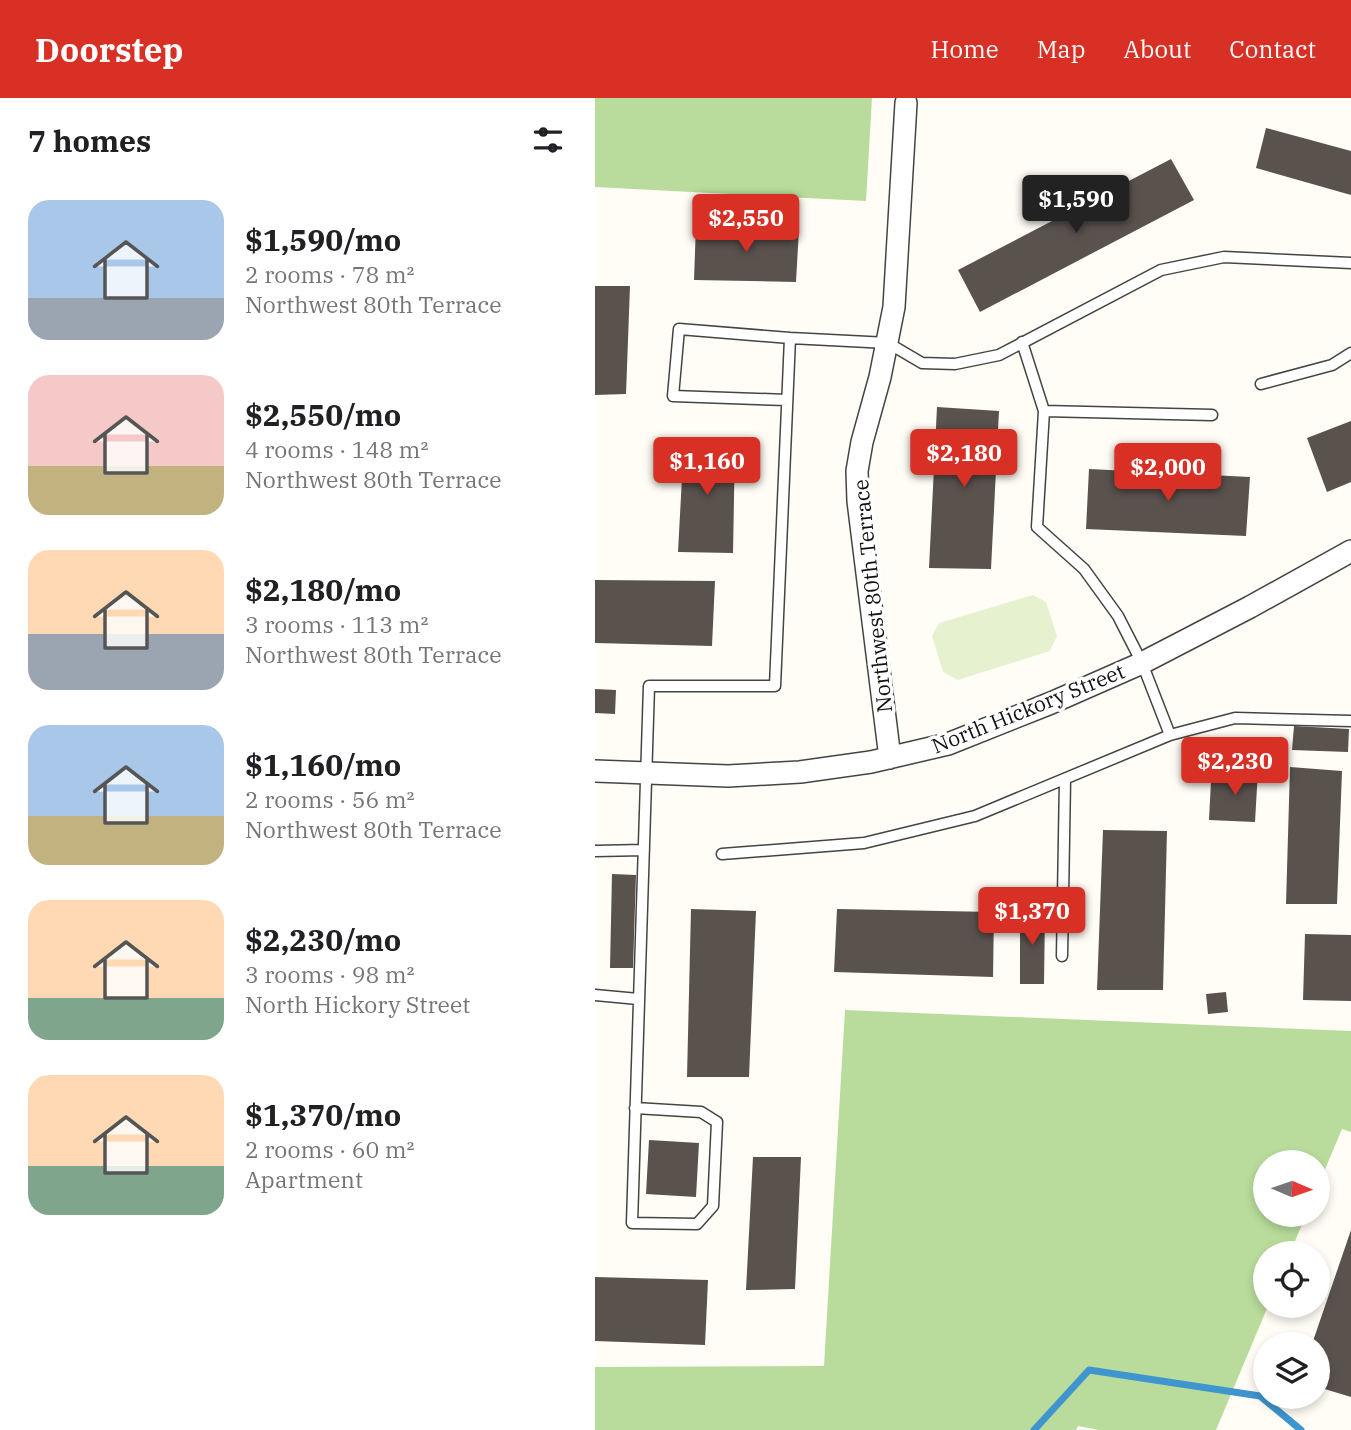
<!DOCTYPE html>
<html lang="en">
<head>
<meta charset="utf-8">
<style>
	:root { --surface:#fff; --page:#f2f2f2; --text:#202124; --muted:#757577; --accent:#d93025 }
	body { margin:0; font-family:"IBM Plex Serif",serif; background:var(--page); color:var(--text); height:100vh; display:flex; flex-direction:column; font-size:26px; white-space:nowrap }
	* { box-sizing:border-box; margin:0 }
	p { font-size:23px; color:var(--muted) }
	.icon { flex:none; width:38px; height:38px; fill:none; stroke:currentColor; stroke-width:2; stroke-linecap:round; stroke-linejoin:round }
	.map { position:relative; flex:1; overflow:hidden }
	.panel { display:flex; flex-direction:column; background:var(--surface); width:595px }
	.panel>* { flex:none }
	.needle { width:46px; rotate:92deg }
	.controls { position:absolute; left:658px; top:1052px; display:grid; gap:14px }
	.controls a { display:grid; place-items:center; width:77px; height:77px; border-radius:50%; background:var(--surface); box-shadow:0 4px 10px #0003; font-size:35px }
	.price { position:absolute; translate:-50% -60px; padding:0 16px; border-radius:7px; background:var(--accent); color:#fff; font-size:23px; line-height:46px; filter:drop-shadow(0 2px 4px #0008) }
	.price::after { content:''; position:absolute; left:50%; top:42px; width:21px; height:16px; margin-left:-10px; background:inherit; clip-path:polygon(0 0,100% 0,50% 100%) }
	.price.current { background:#222; color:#fff }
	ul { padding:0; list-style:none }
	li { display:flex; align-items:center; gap:21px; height:175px; padding:0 28px }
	li span { display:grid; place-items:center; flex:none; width:196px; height:140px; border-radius:21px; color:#555 }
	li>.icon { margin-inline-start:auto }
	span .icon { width:84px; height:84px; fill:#fffc; stroke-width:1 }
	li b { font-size:30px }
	h2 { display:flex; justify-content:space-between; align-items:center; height:84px; padding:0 28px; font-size:30px }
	header { display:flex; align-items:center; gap:42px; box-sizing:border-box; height:98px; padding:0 35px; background:var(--accent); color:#fff }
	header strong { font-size:33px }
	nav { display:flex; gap:38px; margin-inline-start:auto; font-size:24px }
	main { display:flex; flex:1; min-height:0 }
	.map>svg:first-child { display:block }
	.forest { fill:#b9dc9c }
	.pitch { fill:#e6f2cf }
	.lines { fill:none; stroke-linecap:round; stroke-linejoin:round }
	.stream { stroke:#3f96cf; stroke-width:7 }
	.building { fill:#5a524d }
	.lane-casing { stroke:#444; stroke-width:13 }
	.street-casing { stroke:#444; stroke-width:24 }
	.lane { stroke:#fff; stroke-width:10 }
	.street { stroke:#fff; stroke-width:21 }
	.labels { text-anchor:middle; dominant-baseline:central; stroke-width:7; stroke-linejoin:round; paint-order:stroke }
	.street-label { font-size:21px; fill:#111; stroke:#fff }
</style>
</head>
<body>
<header>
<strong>Doorstep</strong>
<nav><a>Home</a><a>Map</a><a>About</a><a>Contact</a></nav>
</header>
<main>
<section class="panel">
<h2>7 homes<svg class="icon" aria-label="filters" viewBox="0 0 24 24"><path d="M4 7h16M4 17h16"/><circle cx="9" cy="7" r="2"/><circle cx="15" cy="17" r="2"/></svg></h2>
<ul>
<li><span style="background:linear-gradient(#a9c7e8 70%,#9aa5b1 0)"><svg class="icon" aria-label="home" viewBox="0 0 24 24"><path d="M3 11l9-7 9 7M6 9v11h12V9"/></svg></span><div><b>$1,590/mo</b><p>2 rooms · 78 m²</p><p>Northwest 80th Terrace</p></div></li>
<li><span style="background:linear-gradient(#f6c9c9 65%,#c2b280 0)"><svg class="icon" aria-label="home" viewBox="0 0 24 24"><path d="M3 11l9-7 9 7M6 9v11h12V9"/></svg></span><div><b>$2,550/mo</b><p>4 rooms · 148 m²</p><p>Northwest 80th Terrace</p></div></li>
<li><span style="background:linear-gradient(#ffd9b3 60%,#9aa5b1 0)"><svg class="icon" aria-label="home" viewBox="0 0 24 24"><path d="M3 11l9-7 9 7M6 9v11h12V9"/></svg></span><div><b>$2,180/mo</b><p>3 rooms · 113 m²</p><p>Northwest 80th Terrace</p></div></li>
<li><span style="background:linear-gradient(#a9c7e8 65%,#c2b280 0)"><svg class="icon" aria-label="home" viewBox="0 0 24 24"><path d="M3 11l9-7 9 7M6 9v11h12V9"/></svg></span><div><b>$1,160/mo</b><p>2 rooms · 56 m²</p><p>Northwest 80th Terrace</p></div></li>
<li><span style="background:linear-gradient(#ffd9b3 70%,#7fa58c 0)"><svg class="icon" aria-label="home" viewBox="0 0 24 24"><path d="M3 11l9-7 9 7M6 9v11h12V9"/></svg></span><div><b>$2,230/mo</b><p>3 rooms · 98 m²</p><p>North Hickory Street</p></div></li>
<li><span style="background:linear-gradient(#ffd9b3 65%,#7fa58c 0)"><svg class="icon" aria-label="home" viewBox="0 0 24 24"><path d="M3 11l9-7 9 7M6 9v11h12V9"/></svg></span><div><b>$1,370/mo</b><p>2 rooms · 60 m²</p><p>Apartment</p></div></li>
</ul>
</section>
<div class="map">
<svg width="756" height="1332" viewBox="0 0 756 1332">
	<rect width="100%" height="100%" fill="#fffdf5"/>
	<path class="forest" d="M0,0H277L271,103L0,89Z
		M250,912L756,933V1034L747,1031L723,1088V1064H670V1116L711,1117L695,1155H670V1208H673L621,1332H504L483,1328L481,1332H0V1269L229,1268Z"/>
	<path class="pitch" d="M438,497L451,504L462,538L455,553L363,582L348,574L337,538L344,525Z"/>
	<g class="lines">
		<path class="stream" d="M439,1332L494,1272L665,1298L706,1332"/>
	</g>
	<path class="building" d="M671,30L756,53V97L661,70Z
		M576,61L599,102L385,214L363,172Z
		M101,127L204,131L201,184L99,182Z
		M0,188H35L31,296L0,297Z
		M342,309L404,313L396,471L334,470Z
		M756,323V384L732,394L712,340Z
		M89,342L140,344L138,455L83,454Z
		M494,371L655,379L651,438L491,431Z
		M0,482L120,483L117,548L0,545Z
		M0,591L21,592L20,616L0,615Z
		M699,628L754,631L753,654L697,652Z
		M695,669L747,673L742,806H691Z
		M633,671L663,672L660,724L614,722L616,683L632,684Z
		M508,732L572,733L568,892H502Z
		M17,776L41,777L38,870H15Z
		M96,811L161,813L154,979H92Z
		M242,811L399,814L398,879L239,874Z
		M425,812H450L449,886H425Z
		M710,836L756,837V903L708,902Z
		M631,894L633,914L613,916L611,896Z
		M54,1042L104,1045L101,1099L51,1096Z
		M158,1059H206L200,1191L151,1192Z
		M756,1132V1299L723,1289V1246H717Z
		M0,1179L113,1182L110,1247L0,1243Z"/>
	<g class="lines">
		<defs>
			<path id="lane" d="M427,244L449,313L442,429L489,471L523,518L547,565L575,637
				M666,286L737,267L756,255
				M192,302L78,298L84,231L195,240
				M449,313L617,317
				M0,753L49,752
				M127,756L269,745L380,718L575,637L640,620L756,623
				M467,858L470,681
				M0,897L43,901
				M40,1010L106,1014L122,1024L118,1108L102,1126L37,1125L54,588H180L195,240L293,245L327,265L360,266L404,257L566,172L629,159L756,165"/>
			<path id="street" d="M295,660L263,403L262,373L267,344L285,279L299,209L311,5
				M0,673L133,678L205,674L276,664L353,646L456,605L547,565L655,509L756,453"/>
		</defs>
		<use href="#lane" class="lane-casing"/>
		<use href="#street" class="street-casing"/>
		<use href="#lane" class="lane"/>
		<use href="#street" class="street"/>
	</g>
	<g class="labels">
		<g class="street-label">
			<text transform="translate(277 498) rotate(-96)">Northwest 80th Terrace</text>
			<text transform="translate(433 610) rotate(-22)">North Hickory Street</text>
		</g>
	</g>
</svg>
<div class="controls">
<a><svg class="needle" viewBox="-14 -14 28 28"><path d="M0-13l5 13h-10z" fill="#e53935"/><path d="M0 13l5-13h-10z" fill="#757577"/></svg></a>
<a><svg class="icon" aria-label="locate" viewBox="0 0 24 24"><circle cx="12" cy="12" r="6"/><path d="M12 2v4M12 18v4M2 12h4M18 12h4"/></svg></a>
<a><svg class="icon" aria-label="layers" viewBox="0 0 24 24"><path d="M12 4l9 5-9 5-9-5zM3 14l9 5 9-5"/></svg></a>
</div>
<b class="price current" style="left:481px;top:137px">$1,590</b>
<b class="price" style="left:151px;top:156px">$2,550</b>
<b class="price" style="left:369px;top:391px">$2,180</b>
<b class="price" style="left:112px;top:399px">$1,160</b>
<b class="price" style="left:573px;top:405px">$2,000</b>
<b class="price" style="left:640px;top:699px">$2,230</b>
<b class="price" style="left:437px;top:849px">$1,370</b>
</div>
</main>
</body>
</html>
